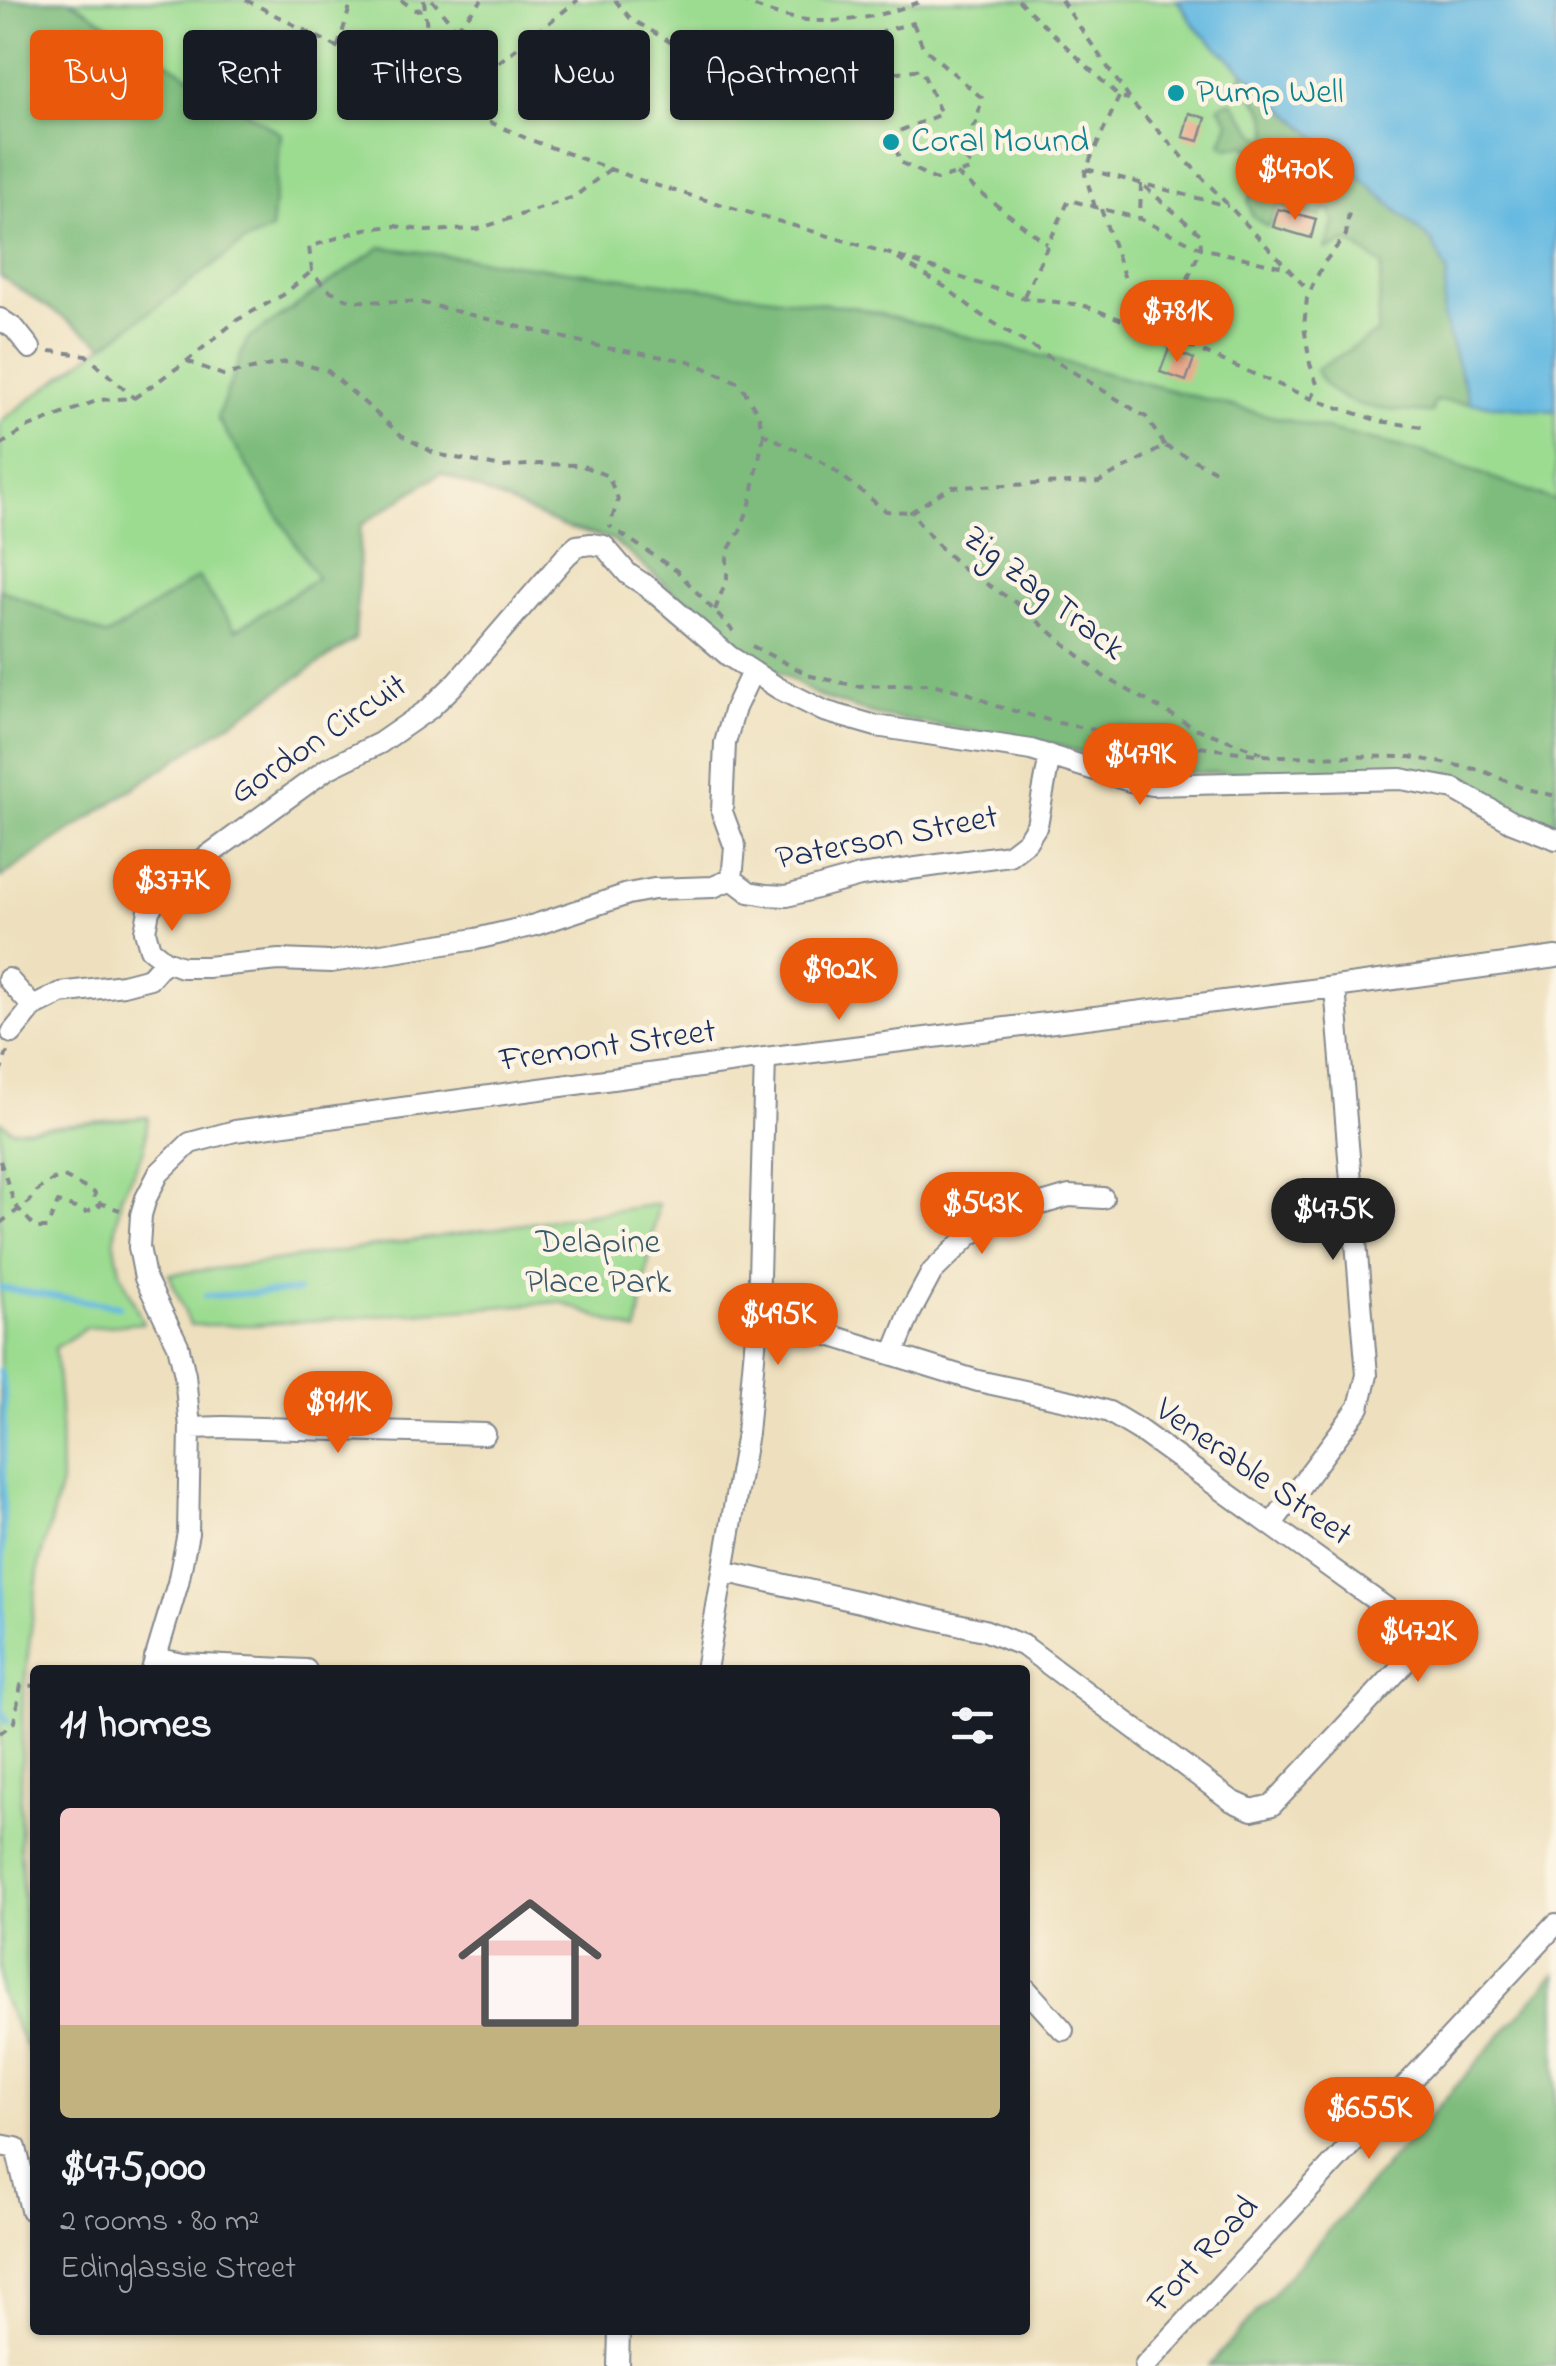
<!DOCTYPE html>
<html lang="en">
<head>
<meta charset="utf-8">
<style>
	:root { --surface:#171b24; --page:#242831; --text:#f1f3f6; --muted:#9ea1a6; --line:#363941; --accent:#ea580c }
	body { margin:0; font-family:"Indie Flower",sans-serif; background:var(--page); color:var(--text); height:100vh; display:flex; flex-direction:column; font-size:38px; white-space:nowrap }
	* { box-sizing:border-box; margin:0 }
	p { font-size:32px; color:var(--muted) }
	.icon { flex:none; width:55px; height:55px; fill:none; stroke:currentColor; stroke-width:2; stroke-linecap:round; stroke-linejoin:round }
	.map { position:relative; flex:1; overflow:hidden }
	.drawer { position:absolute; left:30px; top:1665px; width:1000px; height:670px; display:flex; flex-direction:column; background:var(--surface); border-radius:10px; box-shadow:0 2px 8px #0004 }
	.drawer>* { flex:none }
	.top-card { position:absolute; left:30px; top:30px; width:1000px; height:90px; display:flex; gap:20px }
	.price { position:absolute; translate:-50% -85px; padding:0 22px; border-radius:35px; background:var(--accent); color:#fff; font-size:32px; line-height:65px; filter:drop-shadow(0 2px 5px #0008) }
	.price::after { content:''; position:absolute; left:50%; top:60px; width:30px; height:22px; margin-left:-15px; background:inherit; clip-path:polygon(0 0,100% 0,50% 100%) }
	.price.active { background:#222; color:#fff }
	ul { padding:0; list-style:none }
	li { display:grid; align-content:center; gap:20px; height:530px; padding:0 30px }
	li+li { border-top:2px solid var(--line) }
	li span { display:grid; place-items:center; height:310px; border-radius:10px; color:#555 }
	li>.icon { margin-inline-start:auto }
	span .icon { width:180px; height:180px; fill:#fffc; stroke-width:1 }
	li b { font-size:42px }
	h2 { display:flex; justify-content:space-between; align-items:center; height:120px; padding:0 30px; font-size:42px }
	.tag { padding:0 35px; border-radius:10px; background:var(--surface); box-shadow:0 2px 8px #0004; font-size:35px; line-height:90px }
	.tag.active { background:var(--accent); color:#fff }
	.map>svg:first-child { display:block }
	.green { fill:#9cdc91; stroke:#5c8678; stroke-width:2.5 }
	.forest { fill:#7dbc7b; stroke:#4c766c; stroke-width:2.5 }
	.water { fill:#65b9e1; stroke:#4074a0; stroke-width:2.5 }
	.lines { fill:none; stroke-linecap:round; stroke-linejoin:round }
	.stream { stroke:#65b9e1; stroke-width:6 }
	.building { fill:#e9ac8e }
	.minor-casing { stroke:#84888e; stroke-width:24 }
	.path { stroke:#84888e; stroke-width:4; stroke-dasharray:8 8; stroke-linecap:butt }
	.minor { stroke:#fff; stroke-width:20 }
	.culture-dot { fill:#0f9aa8; stroke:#fcf5e5; stroke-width:4 }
	.labels { text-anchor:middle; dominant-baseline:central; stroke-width:9; stroke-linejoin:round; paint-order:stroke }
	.culture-label { font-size:35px; fill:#0d838f; stroke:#fcf5e5; text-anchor:start }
	.street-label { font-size:35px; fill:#1b2f5e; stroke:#fcf5e5 }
	.park-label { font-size:35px; fill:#3b5a6b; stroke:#fcf5e5 }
</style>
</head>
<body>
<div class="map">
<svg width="1556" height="2366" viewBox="0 0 1556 2366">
	<rect width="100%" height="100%" fill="#fcf5e5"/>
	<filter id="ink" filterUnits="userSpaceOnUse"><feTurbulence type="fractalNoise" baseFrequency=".01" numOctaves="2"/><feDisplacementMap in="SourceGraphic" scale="20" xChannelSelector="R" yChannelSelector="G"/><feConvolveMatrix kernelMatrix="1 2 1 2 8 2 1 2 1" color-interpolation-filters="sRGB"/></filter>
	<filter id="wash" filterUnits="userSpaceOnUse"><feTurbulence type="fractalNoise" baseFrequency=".0048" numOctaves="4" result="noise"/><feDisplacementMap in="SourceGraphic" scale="40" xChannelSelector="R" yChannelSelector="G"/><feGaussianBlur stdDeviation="2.25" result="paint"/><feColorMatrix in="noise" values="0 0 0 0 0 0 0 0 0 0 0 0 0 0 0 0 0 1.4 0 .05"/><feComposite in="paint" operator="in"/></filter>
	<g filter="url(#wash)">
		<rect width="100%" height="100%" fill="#eee0be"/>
		<path class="green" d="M0,0H1177L1197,29L1433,243L1470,403L1556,411V828L1511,812L1487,795L1455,782L1401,772L1152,773L1054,745L879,716L818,696L741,649L613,540L564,527L441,473L361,525L355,639L0,878V422L243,242Z
			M148,1117L144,1150L121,1196L114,1239L120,1271L143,1323L86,1328L55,1348L60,1405L61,1484L39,1564L23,1695L20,1845L28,1981L35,1996V2065L0,1993V1121L12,1130Z
			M658,1204L637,1332L560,1302L254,1325H190L169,1274L248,1265Z"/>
		<path class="forest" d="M0,0H70L281,134L271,230L243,243L105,345L0,276Z
			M1243,71L1433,243L1447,272L1443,317L1470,403L1434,401L1432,413C1394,411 1334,412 1316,370L1377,333L1382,265L1350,242L1326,250L1334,223L1331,210H1324L1320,217L1278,206L1268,227L1252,216L1248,201L1266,163L1246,145L1227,148L1221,144L1229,122L1219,106L1232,101L1256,133L1269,140C1271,113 1259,101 1239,84Z
			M381,247L858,308L1258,413L1422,452L1556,501V828L1511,812L1487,795L1455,782L1401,772L1152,773L1054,745L879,716L818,696L741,649L613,540L564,527L441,473L361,525L355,639L0,878V589L107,636L198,577L236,630L317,578L217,418L247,340Z
			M1556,1973V2366H1209Z"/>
		<path class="water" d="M1177,0H1556V411L1470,403L1443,317L1447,272L1433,243L1197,29Z"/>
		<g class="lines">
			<path class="stream" d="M0,1288L119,1306
				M206,1296L298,1291
				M0,1371L4,1391L1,1710L7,1721"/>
		</g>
		<g id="blocks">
			<path class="building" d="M466,35L480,52L452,74L438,57Z
				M1189,113L1206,118L1199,141L1183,137Z
				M1278,209L1316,219L1311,238L1273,227Z
				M1169,349L1194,359L1186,381L1160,372Z"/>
		</g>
	</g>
	<g filter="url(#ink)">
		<use href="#blocks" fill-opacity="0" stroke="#84888e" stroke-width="2.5"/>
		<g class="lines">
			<defs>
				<path id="minor" d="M0,319L15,329L30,348
					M752,672L735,708L725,743L722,812L735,847L732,879L713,887L654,889L628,894L535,925L476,939L331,962L279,960L207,967H182L165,961L150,949L145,931L149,911L162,889L327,769L380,743L429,709L457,682L567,555L577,546L591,544L604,546L628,574L648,587L729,656L778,688L824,711L876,726L1031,750L1130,781L1152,785L1401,779L1454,789L1512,822L1556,839
					M732,879L749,892L766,895L787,896L860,876L1009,855L1027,841L1037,825L1050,755
					M8,979L33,1007
					M12,1033L33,1007L61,993L123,985L150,978L165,961
					M893,1355L910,1313L932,1272L970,1235L1004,1215L1069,1196L1103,1198
					M190,1428L223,1427L485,1434
					M1271,1525L1359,1407L1367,1375L1335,987
					M723,1571L984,1630L1024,1646L1232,1801L1252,1810L1272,1805L1403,1665L1408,1640L1399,1617L1139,1430L1109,1412L1075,1402L978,1381L758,1313
					M155,1658L183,1664L306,1670
					M152,1670L178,1583L188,1533L190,1428L185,1375L178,1345L145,1278L139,1247L141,1215L146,1198L159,1173L190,1143L235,1131L765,1058L1335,987L1556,957
					M706,1670L747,1433L758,1313L765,1058
					M1025,1988L1063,2030
					M0,2145L16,2148L31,2210
					M618,2366L619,2330
					M1145,2366L1556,1924"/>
			</defs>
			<use href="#minor" class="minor-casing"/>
			<path class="path" d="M246,0L434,97L528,139L648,183L890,254L1023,298L1082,305L1163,335L1312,399L1379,421L1422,427
				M401,0L415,10L425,9
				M424,0L434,97
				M432,0L463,37
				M615,0L630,18L710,66L772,81L877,86
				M740,0C801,31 862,25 924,0
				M1018,0L1119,97L1129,99
				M1061,0L1134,105L1309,291
				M913,23L923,47L982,98L976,123L956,149L972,166L970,170L936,180L900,162L892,134L941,114L921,69L892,73L883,31Z
				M457,28L482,0
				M338,47L352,0
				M477,54L490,69
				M431,66L440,59
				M1119,97L1086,169L1228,206
				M448,102L578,0
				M610,169L574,197L478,229L426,231L395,226L365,229L309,247L312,271L325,288L351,301L418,302L606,348L689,361L740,383L758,414L764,434L828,465L886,511L910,512
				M1086,169L1085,174L1095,207
				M956,174L1047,244
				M1141,184L1140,219L1201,248L1177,304
				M1145,187L1200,234L1201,248L1288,268
				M1101,209L1125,279
				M898,259L945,287L981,315L1146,417L1165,446L1099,482L950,487L911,512L934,541L963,569L1015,602L1103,676L1195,728L1262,753
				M1024,296L1069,200L1140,219
				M50,351L86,355L134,398
				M187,361L223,375L291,361L328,371L401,435L436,454L502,467L540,464L580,465L608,476L618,499L610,526L612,528
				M1312,399L1317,384L1310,364L1304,326L1307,298L1323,264L1346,235L1349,211
				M0,445L29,427L99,400L134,398L187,361L237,320L283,295L312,271
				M1165,446L1218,472
				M620,533L677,571L733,631
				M715,610L727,578V552L740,531L750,504L764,434
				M752,646L811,676L857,686L932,684L968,693L996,706L1059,723L1158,742L1272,756L1411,757L1481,770L1522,788L1556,796
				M0,1074L7,1052
				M0,1161L15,1205L36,1228H47L58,1202L86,1212L100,1206L97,1204
				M0,1223L29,1202L39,1189L53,1180L64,1177L95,1193L94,1201L120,1210
				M0,1733L14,1722L21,1685L35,1686"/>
			<use href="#minor" class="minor"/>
		</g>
	</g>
	<g class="culture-dot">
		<circle cx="1176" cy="93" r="10"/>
		<circle cx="891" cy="142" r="10"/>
	</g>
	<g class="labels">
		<g class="culture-label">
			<text x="1196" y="93">Pump Well</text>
			<text x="911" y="142">Coral Mound</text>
		</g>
		<g class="street-label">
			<text transform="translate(1043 594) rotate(38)">Zig Zag Track</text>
			<text transform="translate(319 740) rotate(-34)">Gordon Circuit</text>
			<text transform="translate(887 839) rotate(-11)">Paterson Street</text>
			<text transform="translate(608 1047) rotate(-8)">Fremont Street</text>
			<text transform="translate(1253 1473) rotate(35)">Venerable Street</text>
			<text transform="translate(1204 2255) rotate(-47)">Fort Road</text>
		</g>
		<g class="park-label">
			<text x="598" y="1243">Delapine<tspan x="598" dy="40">Place Park</tspan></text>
		</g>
	</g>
</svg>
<b class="price" style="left:1295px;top:223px">$470K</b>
<b class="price" style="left:1177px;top:365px">$781K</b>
<b class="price" style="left:1140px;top:808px">$479K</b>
<b class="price" style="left:172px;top:934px">$377K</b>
<b class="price" style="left:839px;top:1023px">$902K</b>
<b class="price" style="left:982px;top:1257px">$543K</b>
<b class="price active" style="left:1333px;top:1263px">$475K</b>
<b class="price" style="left:778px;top:1368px">$495K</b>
<b class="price" style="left:338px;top:1456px">$911K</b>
<b class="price" style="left:1418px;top:1685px">$472K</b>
<b class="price" style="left:1369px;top:2162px">$655K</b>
<div class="top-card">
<a class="tag active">Buy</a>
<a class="tag">Rent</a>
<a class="tag">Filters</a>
<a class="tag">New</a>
<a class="tag">Apartment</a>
</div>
<section class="drawer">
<h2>11 homes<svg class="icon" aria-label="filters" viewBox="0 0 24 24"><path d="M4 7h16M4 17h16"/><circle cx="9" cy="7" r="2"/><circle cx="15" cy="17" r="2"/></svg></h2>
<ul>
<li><span style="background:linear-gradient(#f6c9c9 70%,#c2b280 0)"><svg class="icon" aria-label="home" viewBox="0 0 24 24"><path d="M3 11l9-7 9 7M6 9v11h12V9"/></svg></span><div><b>$475,000</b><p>2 rooms · 80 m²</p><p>Edinglassie Street</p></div></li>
</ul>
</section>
</div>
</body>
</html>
